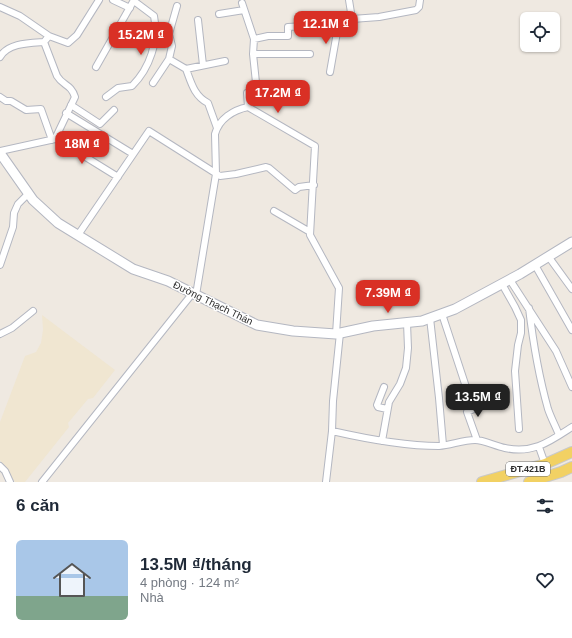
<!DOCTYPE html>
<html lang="vi">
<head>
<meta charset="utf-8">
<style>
	:root { --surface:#fff; --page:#f6f6f7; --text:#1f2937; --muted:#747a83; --line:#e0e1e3; --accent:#d93025 }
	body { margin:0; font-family:Arial,sans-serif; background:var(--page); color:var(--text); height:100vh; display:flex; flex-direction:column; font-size:15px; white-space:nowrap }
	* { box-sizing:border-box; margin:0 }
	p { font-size:13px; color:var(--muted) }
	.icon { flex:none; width:22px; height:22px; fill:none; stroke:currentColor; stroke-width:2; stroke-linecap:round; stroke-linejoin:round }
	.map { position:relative; height:482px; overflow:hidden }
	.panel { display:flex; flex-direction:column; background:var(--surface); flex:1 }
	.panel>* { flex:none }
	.buttons { position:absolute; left:520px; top:12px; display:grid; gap:8px }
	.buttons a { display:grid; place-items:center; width:40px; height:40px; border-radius:6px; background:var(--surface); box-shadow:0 1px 3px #0004; font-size:20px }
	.price { position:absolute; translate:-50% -34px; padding:0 9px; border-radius:8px; background:var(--accent); color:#fff; font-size:13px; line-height:26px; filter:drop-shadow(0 1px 2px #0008) }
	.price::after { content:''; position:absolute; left:50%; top:24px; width:12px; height:9px; margin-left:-6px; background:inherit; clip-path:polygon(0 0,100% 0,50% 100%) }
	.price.on { background:#222; color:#fff }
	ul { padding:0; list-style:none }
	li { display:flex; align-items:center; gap:12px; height:100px; padding:0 16px }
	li+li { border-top:1px solid var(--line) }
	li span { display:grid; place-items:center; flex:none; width:112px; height:80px; border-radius:6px; color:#555 }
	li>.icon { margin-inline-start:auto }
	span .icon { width:48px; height:48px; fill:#fffc; stroke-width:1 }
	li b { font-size:17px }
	h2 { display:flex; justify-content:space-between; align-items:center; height:48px; padding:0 16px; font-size:17px }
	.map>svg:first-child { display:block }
	.education { fill:#f0e6d1 }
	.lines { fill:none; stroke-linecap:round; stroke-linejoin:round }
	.street-casing { stroke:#b4b7c1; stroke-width:8 }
	.secondary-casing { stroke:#b4b7c1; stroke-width:11 }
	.primary-casing { stroke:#c9c9c9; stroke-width:12 }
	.street { stroke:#fff; stroke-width:6 }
	.secondary { stroke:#fff; stroke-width:9 }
	.primary { stroke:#f2d163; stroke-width:10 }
	.labels { text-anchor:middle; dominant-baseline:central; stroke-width:3; stroke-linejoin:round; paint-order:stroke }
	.shield { fill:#fff; stroke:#6d6d6d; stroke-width:1 }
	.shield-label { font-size:9px; font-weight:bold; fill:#2e2e2e }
	.street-label { font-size:10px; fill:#2e2e2e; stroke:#fff }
</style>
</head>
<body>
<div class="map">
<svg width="572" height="482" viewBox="0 0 572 482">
	<rect width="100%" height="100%" fill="#efe9e1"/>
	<path class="education" d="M42,315L115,370L93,398L88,399L68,423L69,427L25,482H15L0,460V422L25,356L36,352L41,343L43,330Z"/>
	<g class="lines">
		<defs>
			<path id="street" d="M113,0L130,8
				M349,0L352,19
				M242,3L254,39L268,36H288V27L321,25L352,19L379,17L416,10L419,7L420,0
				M0,7L20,16L49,36L68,43L77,35L99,0
				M219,14L244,10
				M198,20L203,65
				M254,39L253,54H310
				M0,57C8,43 29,43 44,42
				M169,59L186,69
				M96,67L134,0
				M330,72L339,21
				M153,83L169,59L172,46L169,34L177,6
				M0,97L6,101H11L26,110L41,109L52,140
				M106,97L118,88L132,86C150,68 159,41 154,16L134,1
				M71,105L100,124L114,110
				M248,107L247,93L257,92L253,54
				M66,113L133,154
				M217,128L208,103C194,96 191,82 186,69L225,61
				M55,138L118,177
				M0,151L55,139L75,97C71,84 63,86 57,76L44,42L49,36
				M274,211L310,232
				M78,235L149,131L220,176L236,174L266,167L269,168L295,190L299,187L314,185
				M548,256L572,289
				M0,265L13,227L14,213L18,204L28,194
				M535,265L572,330
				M510,280L556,351L572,387
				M502,284L515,307L521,320V333L518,345L515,371L519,429
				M196,295L216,174L215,134C219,119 233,110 248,107L315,146L310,235L339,288L336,334
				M529,308C533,342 539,377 548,409C551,418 556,427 559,435
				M442,314L469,396
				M430,318L439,398L443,445
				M0,334L12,328L33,311
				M384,387L377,405L378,407L387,409
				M332,431C367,439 403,446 439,446C451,445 463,440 475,440C484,440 495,446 505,448C533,454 549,442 572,427
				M477,440L467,412L487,403L499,406
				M382,441L389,402L400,384L406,368L408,348L407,323
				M539,447L545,464
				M0,466L5,471L10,482
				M42,482L192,294
				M326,482L332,431L333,401L340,333"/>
			<path id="secondary" d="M0,153L33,200L58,223L133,269L168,281L257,325L293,331L336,334L373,326L422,321L455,309L520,274L572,242"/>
			<path id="primary" d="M482,482L545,464L572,452
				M529,482L561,472L572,467"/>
		</defs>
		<use href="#street" class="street-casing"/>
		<use href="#secondary" class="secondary-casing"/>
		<use href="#primary" class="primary-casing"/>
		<use href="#street" class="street"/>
		<use href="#secondary" class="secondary"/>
		<use href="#primary" class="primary"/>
	</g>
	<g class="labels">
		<rect class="shield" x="506" y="462" width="44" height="14" rx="3"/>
		<g class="shield-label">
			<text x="528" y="469">ĐT.421B</text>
		</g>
		<g class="street-label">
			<text transform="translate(213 303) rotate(26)">Đường Thạch Thán</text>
		</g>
	</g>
</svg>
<div class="buttons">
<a><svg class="icon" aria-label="locate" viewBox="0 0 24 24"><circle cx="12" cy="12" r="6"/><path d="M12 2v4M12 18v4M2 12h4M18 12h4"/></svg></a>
</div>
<b class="price" style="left:326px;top:45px">12.1M ₫</b>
<b class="price" style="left:141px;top:56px">15.2M ₫</b>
<b class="price" style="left:278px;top:114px">17.2M ₫</b>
<b class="price" style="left:82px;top:165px">18M ₫</b>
<b class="price" style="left:388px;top:314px">7.39M ₫</b>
<b class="price on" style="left:478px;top:418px">13.5M ₫</b>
</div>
<section class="panel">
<h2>6 căn<svg class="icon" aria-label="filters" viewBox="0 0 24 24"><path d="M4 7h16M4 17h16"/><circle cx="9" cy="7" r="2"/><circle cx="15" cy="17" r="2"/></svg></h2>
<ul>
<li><span style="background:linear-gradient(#a9c7e8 70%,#7fa58c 0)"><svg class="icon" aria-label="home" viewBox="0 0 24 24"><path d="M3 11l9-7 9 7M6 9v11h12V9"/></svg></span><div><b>13.5M ₫/tháng</b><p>4 phòng · 124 m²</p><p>Nhà</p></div><svg class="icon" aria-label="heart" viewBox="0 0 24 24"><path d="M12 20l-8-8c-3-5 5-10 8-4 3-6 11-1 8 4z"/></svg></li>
</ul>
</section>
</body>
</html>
